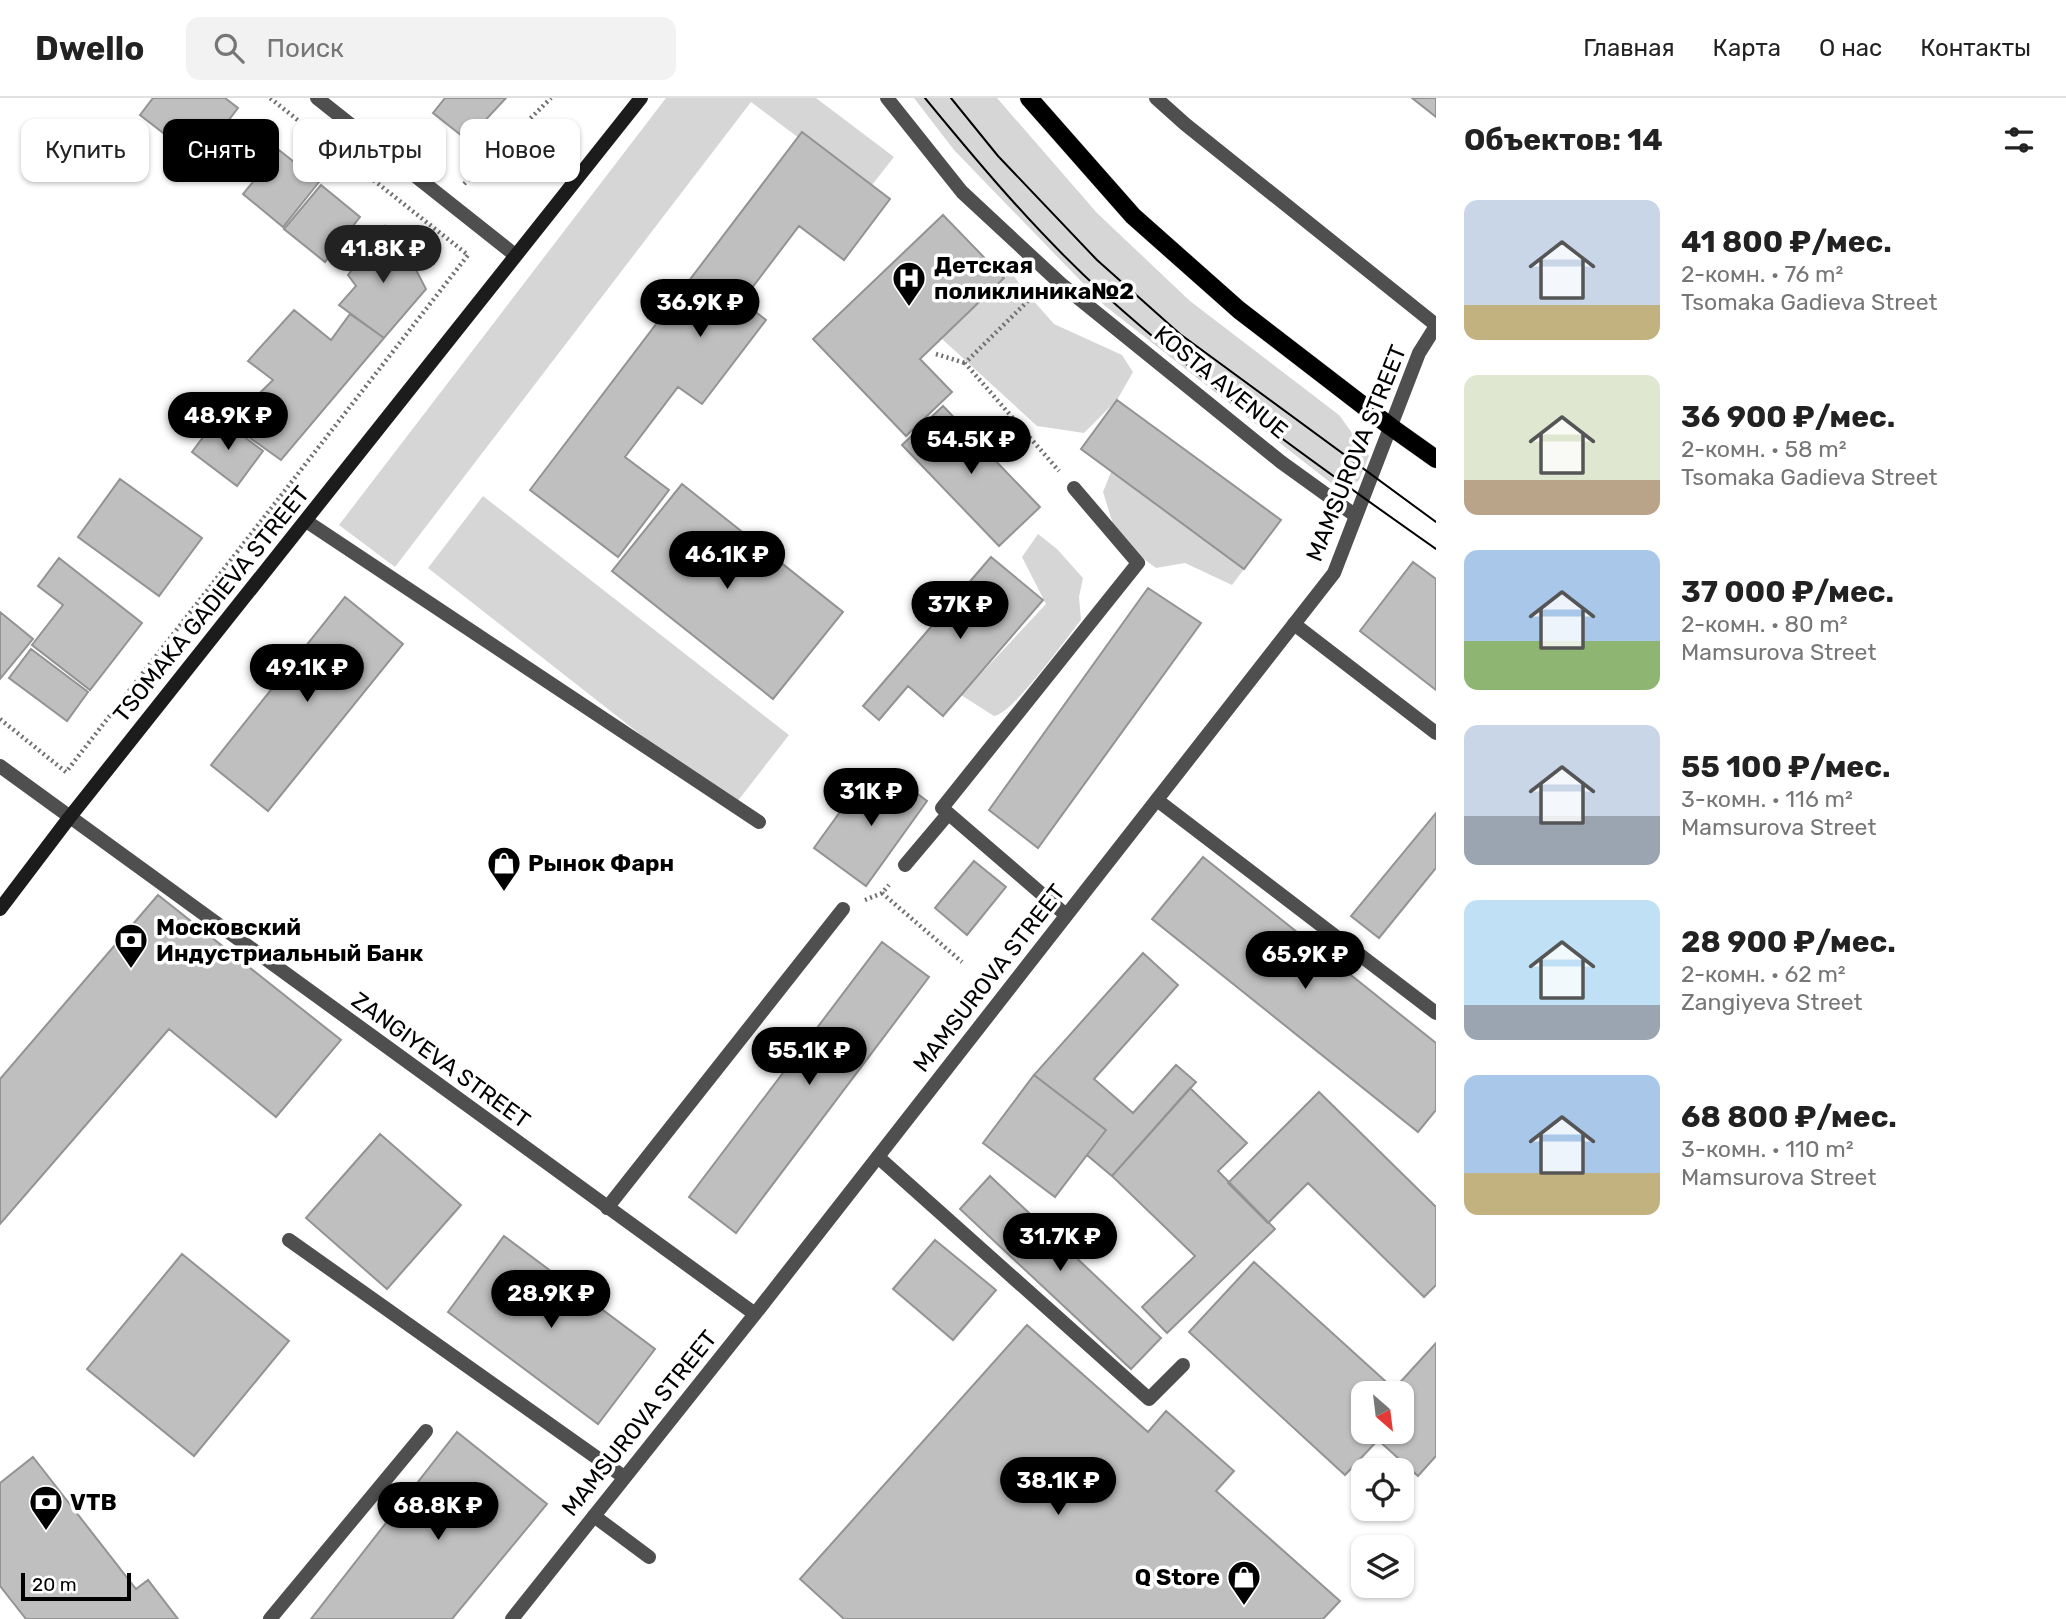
<!DOCTYPE html>
<html lang="ru">
<head>
<meta charset="utf-8">
<style>
	:root { --surface:#fff; --page:#f2f2f2; --text:#222; --muted:#767676; --line:#e0e0e0; --accent:#000 }
	body { margin:0; font-family:Rubik,sans-serif; background:var(--page); color:var(--text); height:100vh; display:flex; flex-direction:column; font-size:26px; white-space:nowrap }
	* { box-sizing:border-box; margin:0 }
	p { font-size:23px; color:var(--muted) }
	.icon { flex:none; width:38px; height:38px; fill:none; stroke:currentColor; stroke-width:2; stroke-linecap:round; stroke-linejoin:round }
	.map { position:relative; flex:1; overflow:hidden }
	.details { display:flex; flex-direction:column; background:var(--surface); width:630px }
	.details>* { flex:none }
	.banner { position:absolute; left:21px; top:21px; width:665px; height:63px; display:flex; gap:14px }
	.needle { width:46px; rotate:152deg }
	.fabs { position:absolute; left:1351px; top:1283px; display:grid; gap:14px }
	.fabs a { display:grid; place-items:center; width:63px; height:63px; border-radius:14px; background:var(--surface); box-shadow:0 2px 5px #0004; font-size:35px }
	.scale { position:absolute; left:21px; bottom:18px; width:110px; box-sizing:border-box; padding-left:7px; border:4px solid #000; border-top:0; font-size:19px; line-height:24px; white-space:nowrap; color:#000; -webkit-text-stroke:5px #fff; paint-order:stroke }
	.price { position:absolute; translate:-50% -60px; padding:0 16px; border-radius:24px; background:var(--accent); color:#fff; font-size:23px; line-height:46px; filter:drop-shadow(0 2px 4px #0008) }
	.price::after { content:''; position:absolute; left:50%; top:42px; width:21px; height:16px; margin-left:-10px; background:inherit; clip-path:polygon(0 0,100% 0,50% 100%) }
	.price.current { background:#222; color:#fff }
	ul { padding:0; list-style:none }
	li { display:flex; align-items:center; gap:21px; height:175px; padding:0 28px }
	li span { display:grid; place-items:center; flex:none; width:196px; height:140px; border-radius:14px; color:#555 }
	li>.icon { margin-inline-start:auto }
	span .icon { width:84px; height:84px; fill:#fffc; stroke-width:1 }
	li b { font-size:30px }
	h2 { display:flex; justify-content:space-between; align-items:center; height:84px; padding:0 28px; font-size:30px }
	.tag { padding:0 24px; border-radius:14px; background:var(--surface); box-shadow:0 2px 5px #0004; font-size:24px; line-height:63px }
	.tag.current { background:var(--accent); color:#fff }
	header { display:flex; align-items:center; gap:42px; box-sizing:border-box; height:98px; padding:0 35px; background:var(--surface); border-bottom:2px solid var(--line) }
	header strong { font-size:33px }
	nav { display:flex; gap:38px; margin-inline-start:auto; font-size:24px }
	.search { width:490px; height:63px; background:var(--page); display:flex; align-items:center; gap:18px; box-sizing:border-box; padding:0 24px; border-radius:14px; color:var(--muted); font-size:26px }
	main { display:flex; flex:1; min-height:0 }
	.map>svg:first-child { display:block }
	.green { fill:#d6d6d6 }
	.building { fill:#bfbfbf; stroke:#939393; stroke-width:2; fill-rule:evenodd }
	.lines { fill:none; stroke-linecap:round; stroke-linejoin:round }
	.primary-casing { stroke:#dbdbdb; stroke-width:19 }
	.path { stroke:#717171; stroke-width:4.5; stroke-dasharray:2 3.5; stroke-linecap:butt }
	.service { stroke:#4f4f4f; stroke-width:14 }
	.minor { stroke:#4f4f4f; stroke-width:14 }
	.secondary { stroke:#1c1c1c; stroke-width:14 }
	.primary { stroke:#000; stroke-width:18 }
	.tram { stroke:#000; stroke-width:2 }
	.labels { text-anchor:middle; dominant-baseline:central; stroke-width:7; stroke-linejoin:round; paint-order:stroke }
	.poi-label { font-size:23px; font-weight:bold; fill:#000; stroke:#fff; text-anchor:start }
	.street-label { font-size:23px; fill:#000; stroke:#fff }
</style>
</head>
<body>
<header>
<strong>Dwello</strong>
<div class="search"><svg class="icon" aria-label="search" viewBox="0 0 24 24"><circle cx="10" cy="10" r="6"/><path d="M15 15l6 6"/></svg>Поиск</div>
<nav><a>Главная</a><a>Карта</a><a>О нас</a><a>Контакты</a></nav>
</header>
<main>
<div class="map">
<svg width="1436" height="1521" viewBox="0 0 1436 1521">
	<rect width="100%" height="100%" fill="#fff"/>
	<path class="green" d="M666,0H816L894,59L868,92L751,4L395,469L339,427Z
		M914,0H997L1097,115L1190,203L1339,317L1369,358L1359,382L1345,396L1104,207L954,52Z
		M1010,172L1023,191L1054,226L1122,257L1133,274L1117,302L1084,335L1037,328L941,240Z
		M1111,374L1244,471L1232,487L1185,465L1156,470L1137,456L1113,426L1103,394Z
		M483,398L789,637L733,709L428,470Z
		M1038,436L1057,451L1083,480L1079,499L1081,522C1067,539 1012,617 994,618L961,597L1046,506L1022,459Z"/>
	<path class="building" d="M153,0H225L238,10L208,49L190,35L180,48L140,17Z
		M445,0H506L467,42L433,15Z
		M1412,0H1436V19Z
		M802,34L890,101L844,162L799,128L742,203L766,222L702,306L678,289L625,359L669,392L618,459L530,392Z
		M279,52L319,84L283,129L243,96Z
		M321,87L360,119L325,164L284,131Z
		M943,117L1004,180L920,261L952,294L906,338L813,241Z
		M385,128L413,166L426,191L384,240L339,207L356,188L348,177Z
		M294,212L331,242L350,216L384,240L281,362L229,325L273,282L248,263Z
		M1117,302L1281,422L1244,471L1081,351Z
		M943,308L1040,409L999,448L902,347Z
		M218,319L263,353L237,388L192,354Z
		M120,381L202,440L159,498L78,439Z
		M682,386L843,514L773,601L612,473Z
		M991,459L1043,502L943,618L908,588L879,622L863,608Z
		M59,460L142,525L90,592L32,547L63,507L38,488Z
		M1413,464L1436,481V592L1360,533Z
		M1148,490L1201,525L1038,750L989,712Z
		M345,499L403,546L268,713L211,667Z
		M0,514L33,541L0,581Z
		M31,551L88,594L67,623L9,580Z
		M887,673L927,703L866,788L814,750L850,700L862,708Z
		M1436,715V770L1379,840L1351,818Z
		M1203,759L1436,945V1012L1418,1034L1152,821Z
		M974,763L1006,789L967,837L935,810Z
		M158,797L341,942L276,1019L169,931L0,1126V981Z
		M882,844L929,879L736,1135L689,1099Z
		M1143,855L1178,887L1094,981L1133,1015L1176,967L1196,984L1112,1078L1087,1057L1106,1032L1034,977Z
		M1034,977L1106,1032L1055,1099L983,1045Z
		M1190,990L1247,1045L1218,1073L1275,1131L1167,1235L1142,1209L1195,1158L1112,1078Z
		M1319,994L1436,1109V1187L1424,1199L1308,1085L1268,1125L1228,1085Z
		M380,1036L461,1107L387,1191L306,1120Z
		M990,1078L1161,1240L1131,1271L960,1111Z
		M504,1138L655,1251L598,1326L448,1214Z
		M935,1142L996,1192L953,1242L893,1191Z
		M182,1156L289,1243L194,1358L87,1271Z
		M1254,1164L1394,1291L1436,1245V1358L1418,1378L1378,1342L1345,1377L1189,1234ZM1363,1295H1402V1334H1363Z
		M1027,1227L1148,1334L1166,1313L1234,1373L1216,1393L1340,1503L1323,1521H844L800,1481Z
		M457,1334L547,1406L452,1521H311Z
		M33,1359L136,1491L148,1482L178,1521H26L0,1488V1385Z"/>
	<g class="lines">
		<defs>
			<path id="primary" d="M1029,0L1133,118L1239,212L1391,329L1436,361"/>
		</defs>
		<use href="#primary" class="primary-casing"/>
		<path class="path" d="M464,86L551,0
			M1036,195L965,265L1059,373
			M936,256L965,265
			M0,621L66,674L468,157L270,0
			M882,795L962,864
			M865,802L882,795L889,787"/>
		<path class="service" d="M306,423L759,724
			M1294,526L1436,635
			M1157,702L1436,915
			M905,767L948,716
			M1066,817L942,710L1138,465L1074,390
			M878,1059L1149,1301L1183,1267
			M607,1110L843,811
			M289,1142L624,1379
			M594,1418L649,1459
			M270,1521L426,1333"/>
		<path class="minor" d="M317,0L515,157
			M887,0L962,94L1061,186L1281,364L1356,418
			M1156,0L1185,26L1436,227
			M0,668L755,1216
			M512,1521L755,1216L1334,475L1419,255L1436,228"/>
		<path class="secondary" d="M0,811L69,720L641,0"/>
		<use href="#primary" class="primary"/>
		<path class="tram" d="M925,0C981,68 1038,136 1104,196C1208,290 1321,370 1436,451
			M951,0L998,58L1097,162L1180,236L1436,424"/>
	</g>
	<defs>
		<symbol id="hospital-pin" viewBox="-11 -11 22 30"><path d="M0 17L-7.5 6A9.5 9.5 0 1 1 7.5 6Z" fill="#000" stroke="#fff"/><path d="M-5-5h3v3.5h4V-5h3V5h-3V1.5h-4V5h-3Z" fill="#fff"/></symbol>
		<symbol id="shop-pin" viewBox="-11 -11 22 30"><path d="M0 17L-7.5 6A9.5 9.5 0 1 1 7.5 6Z" fill="#000" stroke="#fff"/><path d="M-5-2.5h2.3a2.7 3.5 0 0 1 5.4 0H5L5.5 6h-11ZM-1.5-2.5h3a1.5 2.3 0 0 0-3 0Z" fill="#fff"/></symbol>
		<symbol id="bank-pin" viewBox="-11 -11 22 30"><path d="M0 17L-7.5 6A9.5 9.5 0 1 1 7.5 6Z" fill="#000" stroke="#fff"/><path d="M-6-4H6V4H-6ZM0-2.3a2.3 2.3 0 1 0 0 4.6a2.3 2.3 0 1 0 0-4.6Z" fill="#fff"/></symbol>
	</defs>
	<g fill-rule="evenodd">
		<use href="#hospital-pin" x="890" y="161" width="38" height="52"/>
		<use href="#shop-pin" x="485" y="746" width="38" height="52"/>
		<use href="#bank-pin" x="112" y="823" width="38" height="52"/>
		<use href="#bank-pin" x="27" y="1385" width="38" height="52"/>
		<use href="#shop-pin" x="1225" y="1460" width="38" height="52"/>
	</g>
	<g class="labels">
		<g class="poi-label">
			<text x="934" y="167">Детская<tspan x="934" dy="26">поликлиника№2</tspan></text>
			<text x="528" y="765">Рынок Фарн</text>
			<text x="156" y="829">Московский<tspan x="156" dy="26">Индустриальный Банк</tspan></text>
			<text x="70" y="1404">VTB</text>
			<text x="1220" y="1479" text-anchor="end">Q Store</text>
		</g>
		<g class="street-label">
			<text transform="translate(1221 284) rotate(39)">KOSTA AVENUE</text>
			<text transform="translate(1356 355) rotate(-68)">MAMSUROVA STREET</text>
			<text transform="translate(211 506) rotate(-51)">TSOMAKA GADIEVA STREET</text>
			<text transform="translate(989 880) rotate(-52)">MAMSUROVA STREET</text>
			<text transform="translate(441 962) rotate(36)">ZANGIYEVA STREET</text>
			<text transform="translate(639 1325) rotate(-51)">MAMSUROVA STREET</text>
		</g>
	</g>
</svg>
<div class="fabs">
<a><svg class="needle" viewBox="-14 -14 28 28"><path d="M0-13l5 13h-10z" fill="#e53935"/><path d="M0 13l5-13h-10z" fill="#767676"/></svg></a>
<a><svg class="icon" aria-label="locate" viewBox="0 0 24 24"><circle cx="12" cy="12" r="6"/><path d="M12 2v4M12 18v4M2 12h4M18 12h4"/></svg></a>
<a><svg class="icon" aria-label="layers" viewBox="0 0 24 24"><path d="M12 4l9 5-9 5-9-5zM3 14l9 5 9-5"/></svg></a>
</div>
<div class="scale">20 m</div>
<b class="price current" style="left:383px;top:187px">41.8K ₽</b>
<b class="price" style="left:700px;top:241px">36.9K ₽</b>
<b class="price" style="left:228px;top:354px">48.9K ₽</b>
<b class="price" style="left:971px;top:378px">54.5K ₽</b>
<b class="price" style="left:727px;top:493px">46.1K ₽</b>
<b class="price" style="left:960px;top:543px">37K ₽</b>
<b class="price" style="left:307px;top:606px">49.1K ₽</b>
<b class="price" style="left:871px;top:730px">31K ₽</b>
<b class="price" style="left:1305px;top:893px">65.9K ₽</b>
<b class="price" style="left:809px;top:989px">55.1K ₽</b>
<b class="price" style="left:1060px;top:1175px">31.7K ₽</b>
<b class="price" style="left:551px;top:1232px">28.9K ₽</b>
<b class="price" style="left:1058px;top:1419px">38.1K ₽</b>
<b class="price" style="left:438px;top:1444px">68.8K ₽</b>
<div class="banner">
<a class="tag">Купить</a>
<a class="tag current">Снять</a>
<a class="tag">Фильтры</a>
<a class="tag">Новое</a>
</div>
</div>
<section class="details">
<h2>Объектов: 14<svg class="icon" aria-label="filters" viewBox="0 0 24 24"><path d="M4 7h16M4 17h16"/><circle cx="9" cy="7" r="2"/><circle cx="15" cy="17" r="2"/></svg></h2>
<ul>
<li><span style="background:linear-gradient(#c9d6e8 75%,#c2b280 0)"><svg class="icon" aria-label="home" viewBox="0 0 24 24"><path d="M3 11l9-7 9 7M6 9v11h12V9"/></svg></span><div><b>41 800 ₽/мес.</b><p>2-комн. · 76 m²</p><p>Tsomaka Gadieva Street</p></div></li>
<li><span style="background:linear-gradient(#dfe7d0 75%,#b9a48a 0)"><svg class="icon" aria-label="home" viewBox="0 0 24 24"><path d="M3 11l9-7 9 7M6 9v11h12V9"/></svg></span><div><b>36 900 ₽/мес.</b><p>2-комн. · 58 m²</p><p>Tsomaka Gadieva Street</p></div></li>
<li><span style="background:linear-gradient(#a9c7e8 65%,#8fb573 0)"><svg class="icon" aria-label="home" viewBox="0 0 24 24"><path d="M3 11l9-7 9 7M6 9v11h12V9"/></svg></span><div><b>37 000 ₽/мес.</b><p>2-комн. · 80 m²</p><p>Mamsurova Street</p></div></li>
<li><span style="background:linear-gradient(#c9d6e8 65%,#9aa5b1 0)"><svg class="icon" aria-label="home" viewBox="0 0 24 24"><path d="M3 11l9-7 9 7M6 9v11h12V9"/></svg></span><div><b>55 100 ₽/мес.</b><p>3-комн. · 116 m²</p><p>Mamsurova Street</p></div></li>
<li><span style="background:linear-gradient(#bfe0f5 75%,#9aa5b1 0)"><svg class="icon" aria-label="home" viewBox="0 0 24 24"><path d="M3 11l9-7 9 7M6 9v11h12V9"/></svg></span><div><b>28 900 ₽/мес.</b><p>2-комн. · 62 m²</p><p>Zangiyeva Street</p></div></li>
<li><span style="background:linear-gradient(#a9c7e8 70%,#c2b280 0)"><svg class="icon" aria-label="home" viewBox="0 0 24 24"><path d="M3 11l9-7 9 7M6 9v11h12V9"/></svg></span><div><b>68 800 ₽/мес.</b><p>3-комн. · 110 m²</p><p>Mamsurova Street</p></div></li>
</ul>
</section>
</main>
</body>
</html>
